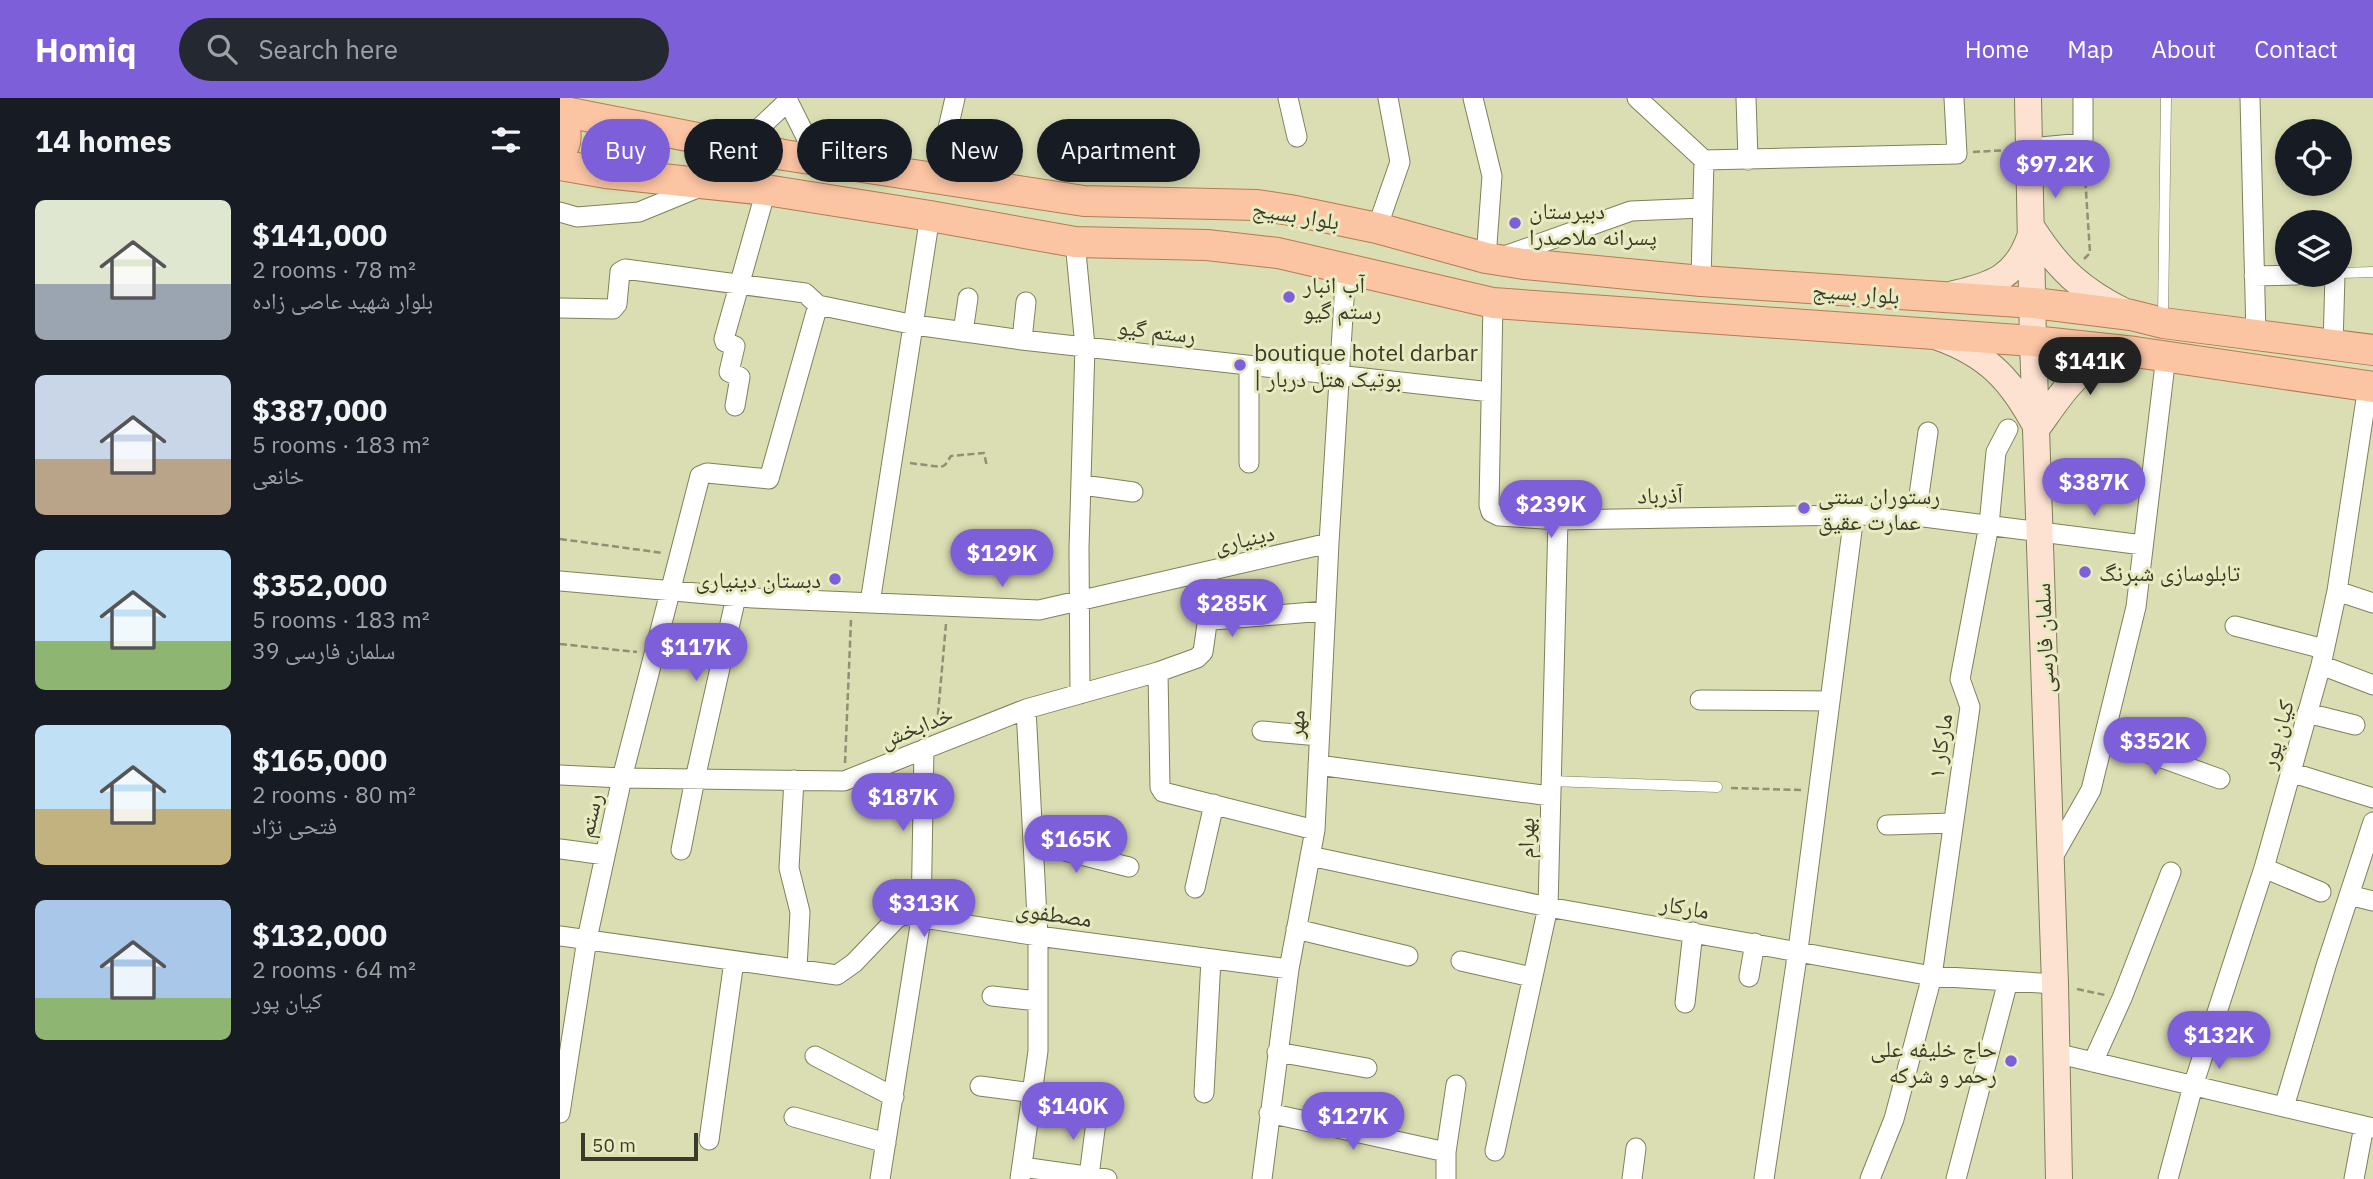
<!DOCTYPE html>
<html lang="en">
<head>
<meta charset="utf-8">
<style>
	:root { --surface:#171b24; --page:#242831; --text:#f1f3f6; --muted:#9ea1a6; --accent:#7e5fda }
	body { margin:0; font-family:"IBM Plex Sans","Noto Naskh Arabic",sans-serif; background:var(--page); color:var(--text); height:100vh; display:flex; flex-direction:column; font-size:26px; white-space:nowrap }
	* { box-sizing:border-box; margin:0 }
	p { font-size:23px; color:var(--muted) }
	.icon { flex:none; width:38px; height:38px; fill:none; stroke:currentColor; stroke-width:2; stroke-linecap:round; stroke-linejoin:round }
	.map { position:relative; flex:1; overflow:hidden }
	.side { display:flex; flex-direction:column; background:var(--surface); width:560px }
	.side>* { flex:none }
	.hud { position:absolute; left:21px; top:21px; width:665px; height:63px; display:flex; gap:14px }
	.buttons { position:absolute; left:1715px; top:21px; display:grid; gap:14px }
	.buttons a { display:grid; place-items:center; width:77px; height:77px; border-radius:50%; background:var(--surface); box-shadow:0 4px 10px #0003; font-size:35px }
	.scale { position:absolute; left:21px; bottom:18px; width:117px; box-sizing:border-box; padding-left:7px; border:4px solid #3a3b2a; border-top:0; font-size:19px; line-height:24px; white-space:nowrap; color:#3a3b2a; -webkit-text-stroke:5px #e8ebc0; paint-order:stroke }
	.price { position:absolute; translate:-50% -60px; padding:0 16px; border-radius:24px; background:var(--accent); color:#fff; font-size:23px; line-height:46px; filter:drop-shadow(0 2px 4px #0008) }
	.price::after { content:''; position:absolute; left:50%; top:42px; width:21px; height:16px; margin-left:-10px; background:inherit; clip-path:polygon(0 0,100% 0,50% 100%) }
	.price.on { background:#222; color:#fff }
	ul { padding:0; list-style:none }
	li { display:flex; align-items:center; gap:21px; height:175px; padding:0 35px }
	li span { display:grid; place-items:center; flex:none; width:196px; height:140px; border-radius:10px; color:#555 }
	li>.icon { margin-inline-start:auto }
	span .icon { width:84px; height:84px; fill:#fffc; stroke-width:1 }
	li b { font-size:30px }
	h2 { display:flex; justify-content:space-between; align-items:center; height:84px; padding:0 35px; font-size:30px }
	.chip { padding:0 24px; border-radius:32px; background:var(--surface); box-shadow:0 4px 10px #0003; font-size:24px; line-height:63px }
	.chip.on { background:var(--accent); color:#fff }
	header { display:flex; align-items:center; gap:42px; box-sizing:border-box; height:98px; padding:0 35px; background:var(--accent); color:#fff }
	header strong { font-size:33px }
	nav { display:flex; gap:38px; margin-inline-start:auto; font-size:24px }
	.search { width:490px; height:63px; background:var(--page); display:flex; align-items:center; gap:18px; box-sizing:border-box; padding:0 24px; border-radius:38px; color:var(--muted); font-size:26px }
	main { display:flex; flex:1; min-height:0 }
	.map>svg:first-child { display:block }
	.lines { fill:none; stroke-linecap:round; stroke-linejoin:round }
	.lane-casing { stroke:#7f815a; stroke-width:11 }
	.street-casing { stroke:#7f815a; stroke-width:21 }
	.secondary-casing { stroke:#7f815a; stroke-width:28 }
	.primary-casing { stroke:#b67b51; stroke-width:32 }
	.path { stroke:#8f9172; stroke-width:2.5; stroke-dasharray:7 3.5; stroke-linecap:butt }
	.lane { stroke:#fff; stroke-width:10 }
	.street { stroke:#fff; stroke-width:19 }
	.secondary { stroke:#fde2d1; stroke-width:26 }
	.primary { stroke:#fbc4a3; stroke-width:30 }
	.poi-dot { fill:#7e5fda; stroke:#e8ebc0; stroke-width:2.5 }
	.labels { text-anchor:middle; dominant-baseline:central; stroke-width:6; stroke-linejoin:round; paint-order:stroke }
	.poi-label { font-size:23px; fill:#3a3b2a; stroke:#e8ebc0; text-anchor:start }
	.street-label { font-size:23px; fill:#3a3b2a; stroke:#e8ebc0 }
</style>
</head>
<body>
<header>
<strong>Homiq</strong>
<div class="search"><svg class="icon" aria-label="search" viewBox="0 0 24 24"><circle cx="10" cy="10" r="6"/><path d="M15 15l6 6"/></svg>Search here</div>
<nav><a>Home</a><a>Map</a><a>About</a><a>Contact</a></nav>
</header>
<main>
<section class="side">
<h2>14 homes<svg class="icon" aria-label="filters" viewBox="0 0 24 24"><path d="M4 7h16M4 17h16"/><circle cx="9" cy="7" r="2"/><circle cx="15" cy="17" r="2"/></svg></h2>
<ul>
<li><span style="background:linear-gradient(#dfe7d0 60%,#9aa5b1 0)"><svg class="icon" aria-label="home" viewBox="0 0 24 24"><path d="M3 11l9-7 9 7M6 9v11h12V9"/></svg></span><div><b>$141,000</b><p>2 rooms · 78 m²</p><p>بلوار شهید عاصی زاده</p></div></li>
<li><span style="background:linear-gradient(#c9d6e8 60%,#b9a48a 0)"><svg class="icon" aria-label="home" viewBox="0 0 24 24"><path d="M3 11l9-7 9 7M6 9v11h12V9"/></svg></span><div><b>$387,000</b><p>5 rooms · 183 m²</p><p>خانعی</p></div></li>
<li><span style="background:linear-gradient(#bfe0f5 65%,#8fb573 0)"><svg class="icon" aria-label="home" viewBox="0 0 24 24"><path d="M3 11l9-7 9 7M6 9v11h12V9"/></svg></span><div><b>$352,000</b><p>5 rooms · 183 m²</p><p>سلمان فارسی 39</p></div></li>
<li><span style="background:linear-gradient(#bfe0f5 60%,#c2b280 0)"><svg class="icon" aria-label="home" viewBox="0 0 24 24"><path d="M3 11l9-7 9 7M6 9v11h12V9"/></svg></span><div><b>$165,000</b><p>2 rooms · 80 m²</p><p>فتحی نژاد</p></div></li>
<li><span style="background:linear-gradient(#a9c7e8 70%,#8fb573 0)"><svg class="icon" aria-label="home" viewBox="0 0 24 24"><path d="M3 11l9-7 9 7M6 9v11h12V9"/></svg></span><div><b>$132,000</b><p>2 rooms · 64 m²</p><p>کیان پور</p></div></li>
</ul>
</section>
<div class="map">
<svg width="1813" height="1081" viewBox="0 0 1813 1081">
	<rect width="100%" height="100%" fill="#dbdeb3"/>
	<g class="lines">
		<defs>
			<path id="lane" d="M1780,175L1813,174
				M1603,220L1606,0
				M991,683L1157,689"/>
			<path id="street" d="M228,0V3L258,63
				M728,0L737,39
				M913,0L932,78L926,160
				M1077,0L1144,62L1141,183
				M1186,0L1188,62
				M1690,0L1696,237
				M179,49L228,3
				M1469,50L1523,45V0
				M383,52L395,0
				M1144,62L1397,56L1394,0
				M0,114L17,119L79,114L140,89
				M817,130L840,64L828,0
				M515,144L525,248L519,450L520,596
				M939,160L1071,113L1143,110
				M1694,178L1736,177
				M933,205L929,407L931,414L939,418L998,422L1294,417L1356,418L1583,447
				M258,207L355,227L462,242L931,294
				M0,210L53,211L57,206L60,174L65,171L245,195L258,207
				M403,234L408,200
				M462,242L466,204
				M1773,247L1775,177
				M689,268V365
				M175,308L180,279L169,274L175,248L165,244L164,241L206,92
				M523,387L573,394
				M1356,418L1368,334
				M0,483L193,500L479,512L769,445
				M1777,493L1813,505
				M310,505L370,118
				M1675,528L1764,551
				M1761,567L1813,587
				M598,574L600,689L603,694L755,732
				M1140,602L1270,603
				M1747,615L1795,627
				M702,633L759,638
				M1544,639L1660,681
				M758,667L990,698
				M1730,674L1813,700
				M0,677L62,680L284,683L466,611L598,574L637,560L643,554L647,526L653,522L765,513
				M234,682L229,770L240,814L237,870
				M1327,727L1393,725
				M473,745L569,769
				M0,751L45,757
				M121,752L135,681L176,499
				M750,758L988,809L1372,878L1495,886
				M1490,764L1531,692L1576,509L1606,258
				M1704,770L1761,794
				M635,790L654,706
				M1789,797L1813,803
				M736,831L848,858
				M0,838L277,877L294,865L337,820L344,817L478,838L729,871
				M901,863L972,879
				M1189,879L1195,845
				M432,898L478,903
				M1125,905L1133,834
				M717,954L807,970
				M1495,955L1813,1030
				M255,958L334,999
				M1533,964L1562,900L1611,774
				M420,988L473,995
				M644,995L651,861
				M1724,1009L1766,868L1813,724
				M0,1015L27,841L62,680L140,378L147,375L209,381L258,207
				M709,1015L886,1054
				M234,1019L326,1045
				M149,1042L174,863
				M935,1053L988,809L998,422
				M462,1069L547,1081
				M529,1078L537,1016
				M320,1081L361,821L364,651
				M460,1081L478,953V838L466,611
				M702,1081L729,871L755,732L769,445L786,169
				M886,1081V1054L896,987
				M1072,1081L1076,1050
				M1204,1081L1238,852L1294,417
				M1310,1081L1334,1021L1372,878L1410,609L1400,581L1429,427L1436,354L1448,331
				M1396,1081L1448,883
				M1608,1081L1633,988L1704,770L1761,567L1777,493L1808,288
				M1794,1081L1804,1028"/>
			<path id="secondary" d="M1468,0L1473,243L1495,886L1499,1081
				M1472,130C1498,171 1522,193 1565,214
				M1394,196C1433,187 1456,179 1470,139
				M1378,239C1429,257 1452,283 1477,330C1496,304 1513,275 1542,261C1550,257 1561,257 1570,255"/>
			<path id="primary" d="M0,13L224,57L524,103L697,107L730,112L817,130L926,160L964,166L1141,183L1474,205L1571,217L1603,225L1813,252
				M0,18C6,29 9,44 0,54
				M0,67L46,75L206,92L370,118L515,144L647,147L718,155L933,205L1473,243L1575,254L1813,289
				M46,75C38,49 41,42 62,25"/>
		</defs>
		<use href="#lane" class="lane-casing"/>
		<use href="#street" class="street-casing"/>
		<use href="#secondary" class="secondary-casing"/>
		<use href="#primary" class="primary-casing"/>
		<path class="path" d="M1413,54L1448,52
			M1524,161L1530,155L1524,62
			M350,365L381,369L385,367L391,358L424,355L427,369
			M0,441L103,455
			M0,546L77,554
			M377,627L386,526
			M285,665L291,522
			M1171,690L1241,692
			M1517,891L1545,897"/>
		<use href="#lane" class="lane"/>
		<use href="#street" class="street"/>
		<use href="#secondary" class="secondary"/>
		<use href="#primary" class="primary"/>
	</g>
	<g class="poi-dot">
		<circle cx="955" cy="125" r="7"/>
		<circle cx="729" cy="199" r="7"/>
		<circle cx="680" cy="267" r="7"/>
		<circle cx="1244" cy="410" r="7"/>
		<circle cx="1525" cy="474" r="7"/>
		<circle cx="275" cy="481" r="7"/>
		<circle cx="1451" cy="963" r="7"/>
	</g>
	<g class="labels">
		<g class="poi-label">
			<text x="969" y="112">دبیرستان<tspan x="969" dy="26">پسرانه ملاصدرا</tspan></text>
			<text x="743" y="186">آب انبار<tspan x="743" dy="26">رستم گیو</tspan></text>
			<text x="694" y="254">boutique hotel darbar<tspan x="694" dy="26">| بوتیک هتل دربار</tspan></text>
			<text x="1258" y="397">رستوران سنتی<tspan x="1258" dy="26">عمارت عقیق</tspan></text>
			<text x="1539" y="474">تابلوسازی شبرنگ</text>
			<text x="261" y="481" text-anchor="end">دبستان دینیاری</text>
			<text x="1437" y="950" text-anchor="end">حاج خلیفه علی<tspan x="1437" dy="26">رحمر و شرکه</tspan></text>
		</g>
		<g class="street-label">
			<text transform="translate(736 116) rotate(9)">بلوار بسیج</text>
			<text transform="translate(1296 194) rotate(4)">بلوار بسیج</text>
			<text transform="translate(597 232) rotate(7)">رستم گیو</text>
			<text transform="translate(1100 396) rotate(-1)">آذرباد</text>
			<text transform="translate(684 440) rotate(-13)">دینیاری</text>
			<text transform="translate(1483 540) rotate(-92)">سلمان فارسی</text>
			<text transform="translate(735 626) rotate(-87)">مهر</text>
			<text transform="translate(356 628) rotate(-22)">خدابخش</text>
			<text transform="translate(1716 636) rotate(-74)">کیان پور</text>
			<text transform="translate(1379 648) rotate(-82)">مارکار ۱</text>
			<text transform="translate(29 717) rotate(-77)">رستم</text>
			<text transform="translate(965 740) rotate(-89)">بهرام</text>
			<text transform="translate(1125 808) rotate(10)">مارکار</text>
			<text transform="translate(494 815) rotate(8)">مصطفوی</text>
		</g>
	</g>
</svg>
<div class="buttons">
<a><svg class="icon" aria-label="locate" viewBox="0 0 24 24"><circle cx="12" cy="12" r="6"/><path d="M12 2v4M12 18v4M2 12h4M18 12h4"/></svg></a>
<a><svg class="icon" aria-label="layers" viewBox="0 0 24 24"><path d="M12 4l9 5-9 5-9-5zM3 14l9 5 9-5"/></svg></a>
</div>
<div class="scale">50 m</div>
<b class="price" style="left:1495px;top:102px">$97.2K</b>
<b class="price on" style="left:1530px;top:299px">$141K</b>
<b class="price" style="left:1534px;top:420px">$387K</b>
<b class="price" style="left:991px;top:442px">$239K</b>
<b class="price" style="left:442px;top:491px">$129K</b>
<b class="price" style="left:672px;top:541px">$285K</b>
<b class="price" style="left:136px;top:585px">$117K</b>
<b class="price" style="left:1595px;top:679px">$352K</b>
<b class="price" style="left:343px;top:735px">$187K</b>
<b class="price" style="left:516px;top:777px">$165K</b>
<b class="price" style="left:364px;top:841px">$313K</b>
<b class="price" style="left:1659px;top:973px">$132K</b>
<b class="price" style="left:513px;top:1044px">$140K</b>
<b class="price" style="left:793px;top:1054px">$127K</b>
<div class="hud">
<a class="chip on">Buy</a>
<a class="chip">Rent</a>
<a class="chip">Filters</a>
<a class="chip">New</a>
<a class="chip">Apartment</a>
</div>
</div>
</main>
</body>
</html>
